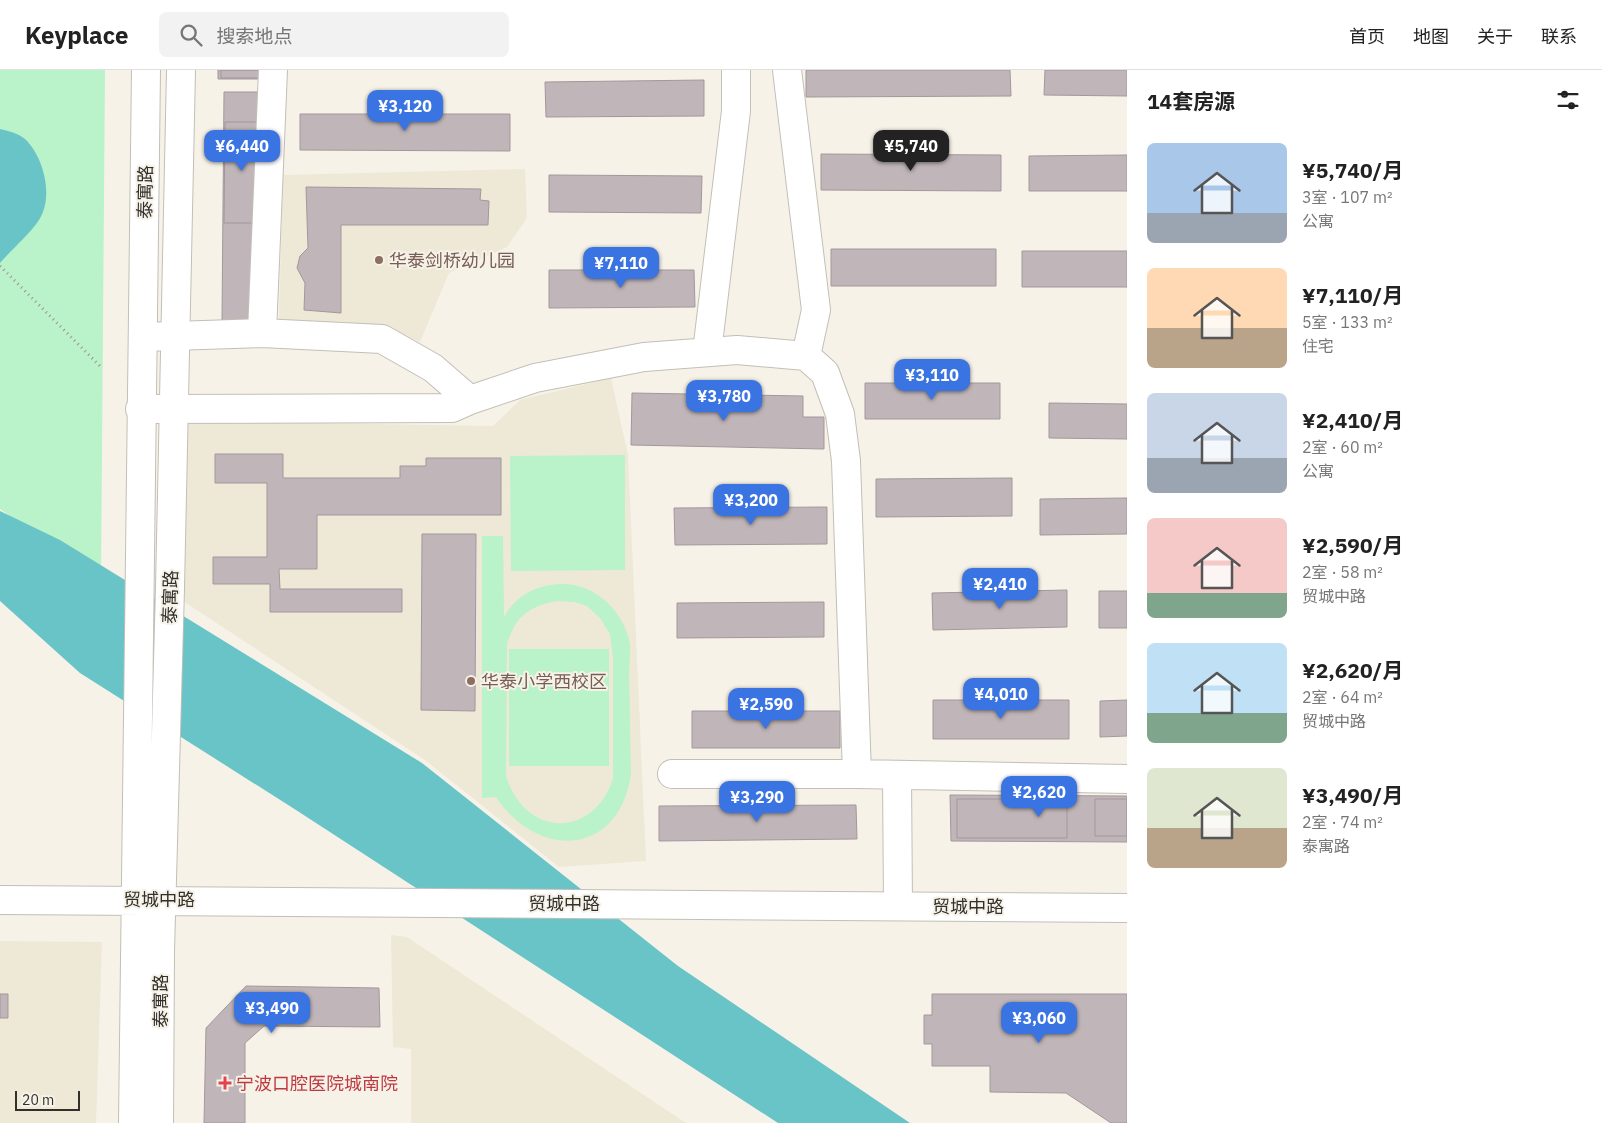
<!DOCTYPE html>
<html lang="zh">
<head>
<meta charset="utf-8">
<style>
	:root { --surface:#fff; --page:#f2f2f2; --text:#222; --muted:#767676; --line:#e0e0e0; --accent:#3a73e2 }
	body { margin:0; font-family:"IBM Plex Sans","Noto Sans SC",sans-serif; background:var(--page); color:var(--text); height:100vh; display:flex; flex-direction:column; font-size:19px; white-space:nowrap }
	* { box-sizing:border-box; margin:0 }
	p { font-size:16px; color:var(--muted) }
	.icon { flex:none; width:28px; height:28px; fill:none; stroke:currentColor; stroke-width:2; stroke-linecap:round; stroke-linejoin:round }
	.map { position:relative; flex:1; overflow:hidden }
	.details { display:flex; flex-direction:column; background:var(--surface); width:475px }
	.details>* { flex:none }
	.scale { position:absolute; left:15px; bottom:12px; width:65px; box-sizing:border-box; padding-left:5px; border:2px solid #32302d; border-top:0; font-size:14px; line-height:18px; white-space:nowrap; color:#32302d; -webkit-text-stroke:4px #f6f2e8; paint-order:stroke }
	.price { position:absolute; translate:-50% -42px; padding:0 11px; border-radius:10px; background:var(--accent); color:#fff; font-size:16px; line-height:32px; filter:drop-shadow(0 1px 2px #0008) }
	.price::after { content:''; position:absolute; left:50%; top:30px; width:15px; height:11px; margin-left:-8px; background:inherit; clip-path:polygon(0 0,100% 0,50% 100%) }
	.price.active { background:#222; color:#fff }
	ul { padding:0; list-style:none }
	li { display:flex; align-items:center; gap:15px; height:125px; padding:0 20px }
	li span { display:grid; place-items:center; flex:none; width:140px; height:100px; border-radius:8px; color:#555 }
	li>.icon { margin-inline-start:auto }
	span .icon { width:60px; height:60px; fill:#fffc; stroke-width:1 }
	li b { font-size:21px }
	h2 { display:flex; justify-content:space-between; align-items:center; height:60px; padding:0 20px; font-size:21px }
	header { display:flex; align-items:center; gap:30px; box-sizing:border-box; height:70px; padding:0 25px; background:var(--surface); border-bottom:1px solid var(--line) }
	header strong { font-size:24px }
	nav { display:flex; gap:28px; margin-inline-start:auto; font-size:18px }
	.search { width:350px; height:45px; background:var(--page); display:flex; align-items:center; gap:12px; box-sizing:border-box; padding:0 18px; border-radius:8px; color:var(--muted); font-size:19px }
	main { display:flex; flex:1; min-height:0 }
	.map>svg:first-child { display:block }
	.built { fill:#eee8d7 }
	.green { fill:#baf2c9; fill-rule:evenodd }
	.water { fill:#69c4c8 }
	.building { fill:#c0b6ba; stroke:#a2989c }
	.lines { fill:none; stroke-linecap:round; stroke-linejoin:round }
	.minor-casing { stroke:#c2bfb6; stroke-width:30 }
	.major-casing { stroke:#c2bfb6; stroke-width:30 }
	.path { stroke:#98958e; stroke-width:3; stroke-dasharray:1 4; stroke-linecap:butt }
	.minor { stroke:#fff; stroke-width:28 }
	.major { stroke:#fff; stroke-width:28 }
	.education-dot { fill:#8d6e63; stroke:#f6f2e8; stroke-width:2 }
	.health-dot { fill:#e0444e; stroke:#f6f2e8; stroke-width:2 }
	.labels { text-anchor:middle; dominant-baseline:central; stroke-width:4; stroke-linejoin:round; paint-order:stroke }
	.street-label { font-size:18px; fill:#32302d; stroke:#f6f2e8 }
	.education-label { font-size:18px; fill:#785e54; stroke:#f6f2e8; text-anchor:start }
	.health-label { font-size:18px; fill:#be3a42; stroke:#f6f2e8; text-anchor:start }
</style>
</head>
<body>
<header>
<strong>Keyplace</strong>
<div class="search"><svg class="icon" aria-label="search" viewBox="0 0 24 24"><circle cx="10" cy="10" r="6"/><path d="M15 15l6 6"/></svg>搜索地点</div>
<nav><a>首页</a><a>地图</a><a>关于</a><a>联系</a></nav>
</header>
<main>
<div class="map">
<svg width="1127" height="1053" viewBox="0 0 1127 1053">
	<rect width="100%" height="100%" fill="#f6f2e8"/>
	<path class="built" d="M525,99L527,148L507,177L449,203L420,272L385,256L279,249L283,105Z
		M611,308L628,385L646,791L559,797L425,690L183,531L188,351L493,356L520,330Z
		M391,865L407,867L686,1053H411V979L393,977Z
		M0,871L102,872L96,1053H0Z"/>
	<path class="green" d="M0,0H105L101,509L0,439Z
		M625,385V500L511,501L510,386Z
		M482,466H503L504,547C515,526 536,515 560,514C591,512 620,537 628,566C632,577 629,593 629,604C630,638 630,671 631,704C619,787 538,790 496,727L482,728ZM556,531L575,532L587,536L600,548L610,564L613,588V709C593,769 525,768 506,706L507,574C516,546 528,537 556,531Z
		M509,579H609V696H509Z"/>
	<path class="water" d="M0,59C8,61 18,63 25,69C44,87 54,127 39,150C28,166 12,179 0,193Z
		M0,441L60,470L422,693L678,896L910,1053H778L296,740L80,603L0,531Z"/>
	<path class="building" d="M218,0H268V9H218Z
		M221,0H261V8H221Z
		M806,0H1010L1011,26L806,27Z
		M1045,0H1127V26L1044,25Z
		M704,10V46L546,47L545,12Z
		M224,22H262L261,251H222Z
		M300,44H510V81L300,80Z
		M225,52H261L260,153H224Z
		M821,84L1001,85V121L821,120Z
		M1127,85V121H1029V86Z
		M549,105L702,106L701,143L549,142Z
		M306,117L481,119L480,130L489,131L488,155H341V243L304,240L305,213L297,198L300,186L308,178Z
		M831,179H996V216H831Z
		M1022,181H1127V217H1022Z
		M549,200H694L695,237L549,238Z
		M865,313H1000V349H865Z
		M632,323L803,326V347H824V379L631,375Z
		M1049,333L1127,334V369L1049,368Z
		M215,384H283V408H400V396H426V388H501V445H317V499H279L280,519H402V542H270V514H213V487H267V413H215Z
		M1012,408V446L876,447V409Z
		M1127,428V464L1040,465V429Z
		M827,437V474L675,475L674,438Z
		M422,464H476L475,641L421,640Z
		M1067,520V557L933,560L932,523Z
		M1099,521H1127V558H1099Z
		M824,532V567L677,568V533Z
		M933,630H1069V669H933Z
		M1127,630V666L1100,667V631Z
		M692,641H840V678H692Z
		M950,725L1127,726V772L951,771Z
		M957,729H1067V768H957Z
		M1095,729H1127V766H1095Z
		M856,735L857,769L659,771V736Z
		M246,916L379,918L380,957L264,956L245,973V1053H204L206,958Z
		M0,924H8V948H0Z
		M932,924H1127V1053H1111L1066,1023L990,1022V996H932V974H924V945H932Z"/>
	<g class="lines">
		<defs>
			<path id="minor" d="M787,0L816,240L806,286
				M143,267L262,263
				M707,282L736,41V0
				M470,330L535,308L644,287L737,280L806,286L825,303L840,344L846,391L857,704
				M140,339L452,338L470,330L433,298L382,269L262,263L273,0
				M672,704H857L1127,709
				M897,705L898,836"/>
			<path id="major" d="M0,830L1127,838
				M133,1053L146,0
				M159,1053L160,882L170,518L181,0"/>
		</defs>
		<use href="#minor" class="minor-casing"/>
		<use href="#major" class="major-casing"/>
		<path class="path" d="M0,196L102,298"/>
		<use href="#minor" class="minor"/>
		<use href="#major" class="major"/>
	</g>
	<g class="education-dot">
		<circle cx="379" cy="190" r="5"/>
		<circle cx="471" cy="611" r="5"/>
	</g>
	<path class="health-dot" d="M222.5 1005.5h5v5h5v5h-5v5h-5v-5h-5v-5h5z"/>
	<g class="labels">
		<g class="street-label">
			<text transform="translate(145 122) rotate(-89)">泰寓路</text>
			<text transform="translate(170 527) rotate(-88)">泰寓路</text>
			<text x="159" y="829">贸城中路</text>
			<text x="564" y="833">贸城中路</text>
			<text x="968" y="836">贸城中路</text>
			<text transform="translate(160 931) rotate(-90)">泰寓路</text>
		</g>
		<g class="education-label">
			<text x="389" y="190">华泰剑桥幼儿园</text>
			<text x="481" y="611">华泰小学西校区</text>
		</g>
		<g class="health-label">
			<text x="236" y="1013">宁波口腔医院城南院</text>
		</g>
	</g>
</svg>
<div class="scale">20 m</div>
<b class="price" style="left:405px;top:62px">¥3,120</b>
<b class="price" style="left:242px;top:102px">¥6,440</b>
<b class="price active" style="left:911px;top:102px">¥5,740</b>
<b class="price" style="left:621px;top:219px">¥7,110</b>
<b class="price" style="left:932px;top:331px">¥3,110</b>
<b class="price" style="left:724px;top:352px">¥3,780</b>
<b class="price" style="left:751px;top:456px">¥3,200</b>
<b class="price" style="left:1000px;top:540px">¥2,410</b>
<b class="price" style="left:1001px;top:650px">¥4,010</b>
<b class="price" style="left:766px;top:660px">¥2,590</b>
<b class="price" style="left:1039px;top:748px">¥2,620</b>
<b class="price" style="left:757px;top:753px">¥3,290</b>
<b class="price" style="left:272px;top:964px">¥3,490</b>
<b class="price" style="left:1039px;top:974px">¥3,060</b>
</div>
<section class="details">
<h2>14套房源<svg class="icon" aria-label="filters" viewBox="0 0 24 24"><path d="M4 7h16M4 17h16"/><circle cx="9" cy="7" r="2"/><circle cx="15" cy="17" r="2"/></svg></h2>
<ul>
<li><span style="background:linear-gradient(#a9c7e8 70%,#9aa5b1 0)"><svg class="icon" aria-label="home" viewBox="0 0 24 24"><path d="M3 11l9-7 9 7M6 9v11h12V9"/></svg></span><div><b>¥5,740/月</b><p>3室 · 107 m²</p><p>公寓</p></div></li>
<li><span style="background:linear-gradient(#ffd9b3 60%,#b9a48a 0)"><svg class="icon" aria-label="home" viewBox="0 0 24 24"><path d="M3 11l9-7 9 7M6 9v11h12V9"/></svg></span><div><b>¥7,110/月</b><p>5室 · 133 m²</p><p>住宅</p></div></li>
<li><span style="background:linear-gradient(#c9d6e8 65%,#9aa5b1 0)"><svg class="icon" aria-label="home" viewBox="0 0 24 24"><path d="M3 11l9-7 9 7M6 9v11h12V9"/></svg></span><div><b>¥2,410/月</b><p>2室 · 60 m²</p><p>公寓</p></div></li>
<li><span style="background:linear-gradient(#f6c9c9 75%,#7fa58c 0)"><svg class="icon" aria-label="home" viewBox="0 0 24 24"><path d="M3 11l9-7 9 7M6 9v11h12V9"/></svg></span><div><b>¥2,590/月</b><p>2室 · 58 m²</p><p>贸城中路</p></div></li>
<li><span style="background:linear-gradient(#bfe0f5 70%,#7fa58c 0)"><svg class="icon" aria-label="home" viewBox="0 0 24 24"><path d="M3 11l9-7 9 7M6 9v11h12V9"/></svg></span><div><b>¥2,620/月</b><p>2室 · 64 m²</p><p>贸城中路</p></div></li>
<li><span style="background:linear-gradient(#dfe7d0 60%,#b9a48a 0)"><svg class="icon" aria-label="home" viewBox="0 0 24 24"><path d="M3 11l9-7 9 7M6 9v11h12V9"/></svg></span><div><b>¥3,490/月</b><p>2室 · 74 m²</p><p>泰寓路</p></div></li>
</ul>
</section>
</main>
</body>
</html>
